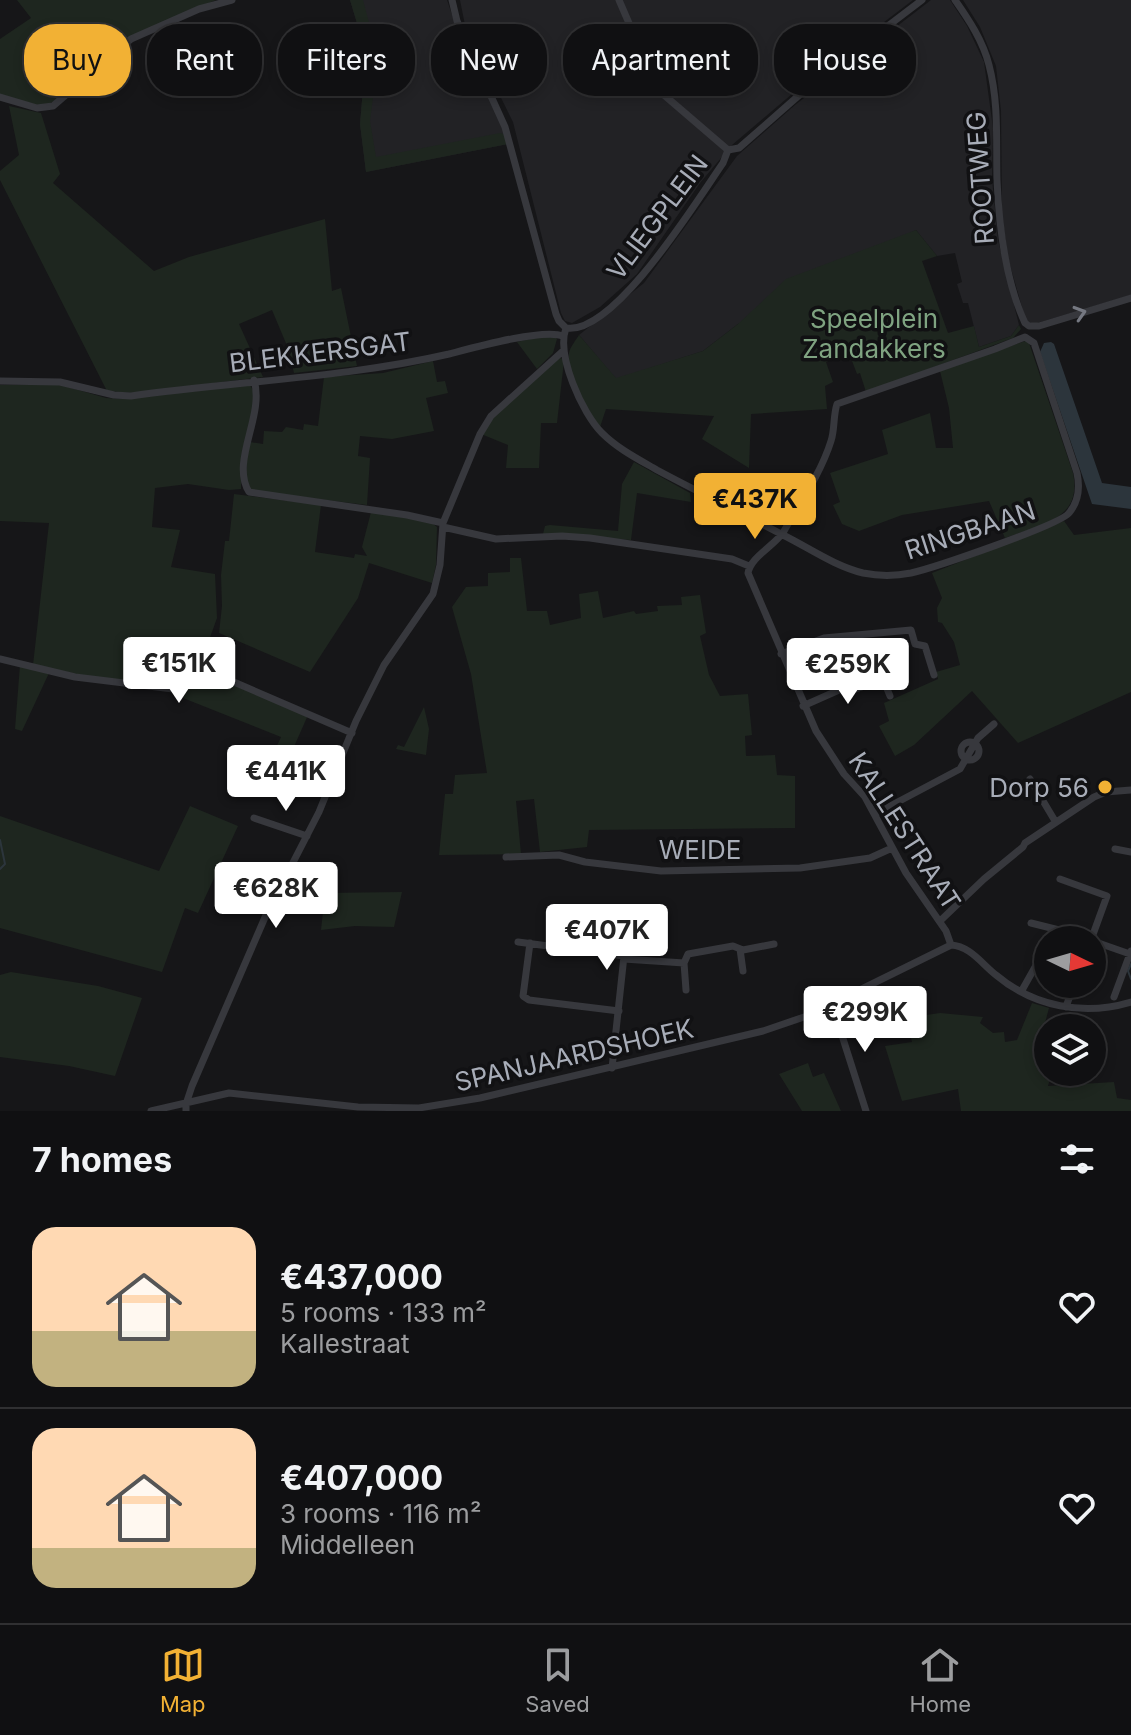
<!DOCTYPE html>
<html lang="en">
<head>
<meta charset="utf-8">
<style>
	:root { --surface:#101012; --page:#1e1e20; --text:#f1f3f6; --muted:#9c9d9f; --line:#303032; --accent:#f2b134 }
	body { margin:0; font-family:Inter,sans-serif; background:var(--page); color:var(--text); height:100vh; display:flex; flex-direction:column; font-size:30px; white-space:nowrap }
	* { box-sizing:border-box; margin:0 }
	p { font-size:26px; color:var(--muted) }
	.icon { flex:none; width:44px; height:44px; fill:none; stroke:currentColor; stroke-width:2; stroke-linecap:round; stroke-linejoin:round }
	.map { position:relative; height:1111px; overflow:hidden }
	.panel { display:flex; flex-direction:column; background:var(--surface); flex:1 }
	.panel>* { flex:none }
	.hud { position:absolute; left:24px; top:24px; width:1084px; height:72px; display:flex; gap:16px }
	.needle { width:52px; rotate:95deg }
	.controls { position:absolute; left:1034px; top:926px; display:grid; gap:16px }
	.controls a { display:grid; place-items:center; width:72px; height:72px; border-radius:50%; background:var(--surface); box-shadow:0 4px 12px #0003,0 0 0 2px var(--line); font-size:40px }
	.price { position:absolute; translate:-50% -68px; padding:0 18px; border-radius:8px; background:#fff; color:#222; font-size:26px; line-height:52px; filter:drop-shadow(0 2px 4px #0008) }
	.price::after { content:''; position:absolute; left:50%; top:48px; width:24px; height:18px; margin-left:-12px; background:inherit; clip-path:polygon(0 0,100% 0,50% 100%) }
	.price.selected { background:var(--accent); color:#111 }
	ul { padding:0; list-style:none }
	li { display:flex; align-items:center; gap:24px; height:200px; padding:0 32px }
	li+li { border-top:2px solid var(--line) }
	li span { display:grid; place-items:center; flex:none; width:224px; height:160px; border-radius:24px; color:#555 }
	li>.icon { margin-inline-start:auto }
	span .icon { width:96px; height:96px; fill:#fffc; stroke-width:1 }
	li b { font-size:34px }
	h2 { display:flex; justify-content:space-between; align-items:center; height:96px; padding:0 32px; font-size:34px }
	.pill { padding:0 28px; border-radius:32px; background:var(--surface); box-shadow:0 4px 12px #0003,0 0 0 2px var(--line); font-size:28px; line-height:72px }
	.pill.selected { background:var(--accent); color:#111 }
	.menu { display:flex; justify-content:space-around; align-items:center; height:112px; border-top:2px solid var(--line); background:var(--surface); font-size:22px; color:var(--muted) }
	.menu a { display:grid; justify-items:center; gap:4px }
	.menu .selected { color:var(--accent) }
	.map>svg:first-child { display:block }
	.built { fill:#222225 }
	.green { fill:#1e261f }
	.water { fill:#2c353c }
	.lines { fill:none; stroke-linecap:round; stroke-linejoin:round }
	.stream { stroke:#2c353c; stroke-width:2 }
	.minor { stroke:#37383d; stroke-width:7 }
	.oneway { stroke:#757881 }
	.poi-dot { fill:#f2b134; stroke:#111113; stroke-width:3 }
	.labels { text-anchor:middle; dominant-baseline:central; stroke-width:7; stroke-linejoin:round; paint-order:stroke }
	.street-label { font-size:26px; fill:#a8adb8; stroke:#111113 }
	.park-label { font-size:26px; fill:#7fa381; stroke:#111113 }
	.poi-label { font-size:26px; fill:#a8adb8; stroke:#111113; text-anchor:end }
</style>
</head>
<body>
<div class="map">
<svg width="1131" height="1111" viewBox="0 0 1131 1111">
	<rect width="100%" height="100%" fill="#161618"/>
	<path class="built" d="M350,0H447L458,32L493,103L508,144L366,172L360,124L366,53Z
		M460,0H913L812,77L732,145L700,183L637,274L600,307L572,323L565,321L561,313L513,122L465,25Z
		M931,0H950L967,26L984,62L993,128L992,179L998,240L1019,325L1011,336L979,347L968,303H963L957,284L962,282L955,253L937,256L916,230L738,324L703,351L616,379L579,335L644,283L737,156L795,105Z
		M963,0H1131V295L1034,324L1026,321L1008,258L1002,214L1001,111L996,66L980,27Z"/>
	<path class="green" d="M17,0H216L131,36L120,43L61,98L48,104L38,106L0,95V39L31,18Z
		M350,0H363L378,57L370,121L376,157L500,133L504,134L508,144L366,172L360,124L366,53Z
		M9,106L41,113L60,174L53,183L154,271L189,257L325,219L332,291L341,288L357,366L294,373L288,348L272,310L239,324L263,377L133,393L107,391L0,180V171L19,155Z
		M916,230L937,256L922,261L948,333L974,326L979,347L1011,336L1019,325L1021,329L1013,338L866,392L860,373L857,374L849,353L826,362L833,382L825,386L827,409L751,414L749,468L702,439L714,416L606,409L600,427C588,410 566,376 569,353C570,347 576,340 579,335L616,378L703,351L738,324L786,279Z
		M553,334L557,339L553,353L537,369L517,342Z
		M1028,340L1073,473C1083,520 1039,525 1005,538L989,501L902,515L859,531L842,524L833,505L840,502L830,473L888,454L882,430L930,413L936,448H953L949,408L940,371Z
		M561,358L564,361L557,423H541L539,468H506L508,445L481,434L493,417L556,359Z
		M433,361L437,382L445,381L448,393L426,398L434,431L392,439L360,436L358,456L370,458L367,505L252,491C242,476 247,459 250,442L263,444L264,431L282,432L286,427L303,430L304,424L318,426L324,377L383,373Z
		M249,383L255,394L241,473V489L229,490L188,484L155,488L152,527L180,530L171,567L215,574L217,618L208,643L183,638L173,688L114,682L33,665L49,523L0,521V385H61L106,398L122,399Z
		M634,462L690,493L691,502L637,493L631,540L543,534L545,526L550,525L618,531L622,484Z
		M234,494L321,505L315,552L354,558L355,554L367,556L362,547L371,512L431,522L437,527L436,565L432,583L369,563L358,598L310,672L219,633L222,606L221,575L225,541H229Z
		M1064,521L1074,535L1131,528V692L1018,743L972,691L914,745L895,756L879,726L889,721L884,703L938,679L936,672L960,665L954,642L942,623L938,622L937,608L942,598L932,573Z
		M510,558H521L527,611H547L550,625L581,618L579,594L598,591L603,618L634,611L636,614L658,611L657,606L682,605L681,597L700,595L706,633L700,636L709,675L720,696L748,694L752,735L745,736L746,756L775,755L777,775L795,776V828L589,830L587,847L540,852L534,799L516,801L521,854L439,855L445,794H453L455,775L487,773L471,674L452,607L466,587L488,586V573L510,572Z
		M20,665L49,673L22,731L15,729Z
		M208,674L308,715L293,749L314,758L300,790L264,774L281,737L183,698L185,693L180,691Z
		M424,707L429,729L426,755L396,749L398,745L404,747Z
		M190,806L238,826L198,913L185,908L162,972L0,928V816L159,871Z
		M402,892L394,927L355,926L321,930L325,893Z
		M11,972L98,986L142,998L115,1076L69,1066L0,1057V975Z
		M1032,1003L1049,1008L1038,1049L1048,1052V1072H1052L1048,1086L1114,1082L1117,1098L1131,1100V1111H961L958,1089L902,1101L885,1046L912,1042L906,1018L940,1013L983,1017L980,1023L993,1033L1004,1032L1005,1042L1017,1040Z
		M808,1063L813,1077L824,1073L841,1111H802L779,1074Z"/>
	<path class="water" d="M1051,342L1054,344L1102,483L1131,487V509L1092,504L1040,352L1044,343Z"/>
	<g class="lines">
		<path class="stream" d="M0,840L5,864L0,869
			M1131,964L1128,971L1131,979"/>
		<path class="minor" d="M452,0L457,21L505,127L556,314L559,321L566,328
			M619,0L654,81L664,95L728,150
			M955,0C969,20 983,41 989,65C999,103 996,141 997,180C999,227 1005,280 1025,323L1029,326H1039L1131,298
			M0,97L37,108L53,106L131,39L199,9L232,0
			M728,150L739,148L813,83L922,0
			M566,328C556,355 582,413 602,433C618,449 638,459 657,470C698,492 740,512 781,534C808,547 834,566 863,573C878,576 896,576 911,573C933,568 1060,525 1069,513C1079,501 1080,487 1077,473L1034,343L1025,337L995,349L837,404C833,416 835,429 831,441C821,473 800,503 784,531C775,546 751,556 748,573L816,731L844,774L865,797L906,873L946,931L951,945
			M566,328C614,336 698,199 723,163L728,150
			M254,380C265,416 230,461 249,492L407,515L443,523
			M0,381L60,382L114,395L131,396C237,381 345,378 449,354C472,348 543,328 563,336
			M443,527L496,539L562,536L590,538L732,559L749,566
			M781,654L824,638L911,630L915,644L925,646L934,675
			M0,659L75,677L173,689C189,689 197,673 213,673L352,733
			M879,669L890,696
			M803,706L839,690L856,689L883,679
			M961 751a9 9 0 1 1 18 0a9 9 0 1 1-18 0Z
			M1030,779L1055,821
			M875,814L960,769L978,738L994,724
			M254,818L307,836
			M1115,849L1131,852
			M506,857L559,855L585,862L661,871L800,868L870,858L892,848
			M1060,879L1107,896L1091,940
			M940,921L984,879L1023,847L1025,843L1094,797L1106,792L1131,790
			M1031,923L1067,932L1130,954
			M518,942L624,956L612,1068
			M530,943L523,996L529,1000L619,1011
			M951,945C970,946 982,964 996,975C1034,1007 1084,1016 1131,1002
			M740,949L743,971
			M624,959L684,963L688,954L733,946L743,950L774,944
			M684,963L686,990
			M1021,992L1048,944
			M1114,997L1131,951
			M832,1004L866,1111
			M1066,1007L1074,984
			M151,1111L229,1093L358,1107L419,1108L480,1098L763,1031L807,1016L951,945
			M186,1111V1104L192,1086L266,915L319,812L356,721L384,665L433,594L440,565L443,523L480,434L491,416L564,350"/>
	</g>
	<defs><path id="oneway-chevron" d="M-2-3.5L2.5 0L-2 3.5" fill="none" stroke-width="1.6" stroke-linecap="round" stroke-linejoin="round" transform="scale(2)"/></defs>
	<use class="oneway" href="#oneway-chevron" transform="translate(1080 313) rotate(-17)"/>
	<circle class="poi-dot" cx="1105" cy="787" r="8"/>
	<g class="labels">
		<g class="street-label">
			<text transform="translate(980 178) rotate(-94)">ROOTWEG</text>
			<text transform="translate(657 217) rotate(-53)">VLIEGPLEIN</text>
			<text transform="translate(320 352) rotate(-7)">BLEKKERSGAT</text>
			<text transform="translate(970 530) rotate(-18)">RINGBAAN</text>
			<text transform="translate(905 831) rotate(57)">KALLESTRAAT</text>
			<text x="700" y="849">WEIDE</text>
			<text transform="translate(574 1055) rotate(-13)">SPANJAARDSHOEK</text>
		</g>
		<g class="park-label">
			<text x="874" y="318">Speelplein<tspan x="874" dy="30">Zandakkers</tspan></text>
		</g>
		<g class="poi-label">
			<text x="1089" y="787">Dorp 56</text>
		</g>
	</g>
</svg>
<div class="controls">
<a><svg class="needle" viewBox="-14 -14 28 28"><path d="M0-13l5 13h-10z" fill="#e53935"/><path d="M0 13l5-13h-10z" fill="#9c9d9f"/></svg></a>
<a><svg class="icon" aria-label="layers" viewBox="0 0 24 24"><path d="M12 4l9 5-9 5-9-5zM3 14l9 5 9-5"/></svg></a>
</div>
<b class="price selected" style="left:755px;top:541px">€437K</b>
<b class="price" style="left:179px;top:705px">€151K</b>
<b class="price" style="left:848px;top:706px">€259K</b>
<b class="price" style="left:286px;top:813px">€441K</b>
<b class="price" style="left:276px;top:930px">€628K</b>
<b class="price" style="left:607px;top:972px">€407K</b>
<b class="price" style="left:865px;top:1054px">€299K</b>
<div class="hud">
<a class="pill selected">Buy</a>
<a class="pill">Rent</a>
<a class="pill">Filters</a>
<a class="pill">New</a>
<a class="pill">Apartment</a>
<a class="pill">House</a>
</div>
</div>
<section class="panel">
<h2>7 homes<svg class="icon" aria-label="filters" viewBox="0 0 24 24"><path d="M4 7h16M4 17h16"/><circle cx="9" cy="7" r="2"/><circle cx="15" cy="17" r="2"/></svg></h2>
<ul>
<li><span style="background:linear-gradient(#ffd9b3 65%,#c2b280 0)"><svg class="icon" aria-label="home" viewBox="0 0 24 24"><path d="M3 11l9-7 9 7M6 9v11h12V9"/></svg></span><div><b>€437,000</b><p>5 rooms · 133 m²</p><p>Kallestraat</p></div><svg class="icon" aria-label="heart" viewBox="0 0 24 24"><path d="M12 20l-8-8c-3-5 5-10 8-4 3-6 11-1 8 4z"/></svg></li>
<li><span style="background:linear-gradient(#ffd9b3 75%,#c2b280 0)"><svg class="icon" aria-label="home" viewBox="0 0 24 24"><path d="M3 11l9-7 9 7M6 9v11h12V9"/></svg></span><div><b>€407,000</b><p>3 rooms · 116 m²</p><p>Middelleen</p></div><svg class="icon" aria-label="heart" viewBox="0 0 24 24"><path d="M12 20l-8-8c-3-5 5-10 8-4 3-6 11-1 8 4z"/></svg></li>
</ul>
</section>
<nav class="menu">
<a class="selected"><svg class="icon" aria-label="map" viewBox="0 0 24 24"><path d="M3 6l6-2 6 2 6-2v14l-6 2-6-2-6 2zM9 4v14M15 6v14"/></svg>Map</a>
<a><svg class="icon" aria-label="saved" viewBox="0 0 24 24"><path d="M7 4h10v16l-5-4-5 4z"/></svg>Saved</a>
<a><svg class="icon" aria-label="home" viewBox="0 0 24 24"><path d="M3 11l9-7 9 7M6 9v11h12V9"/></svg>Home</a>
</nav>
</body>
</html>
